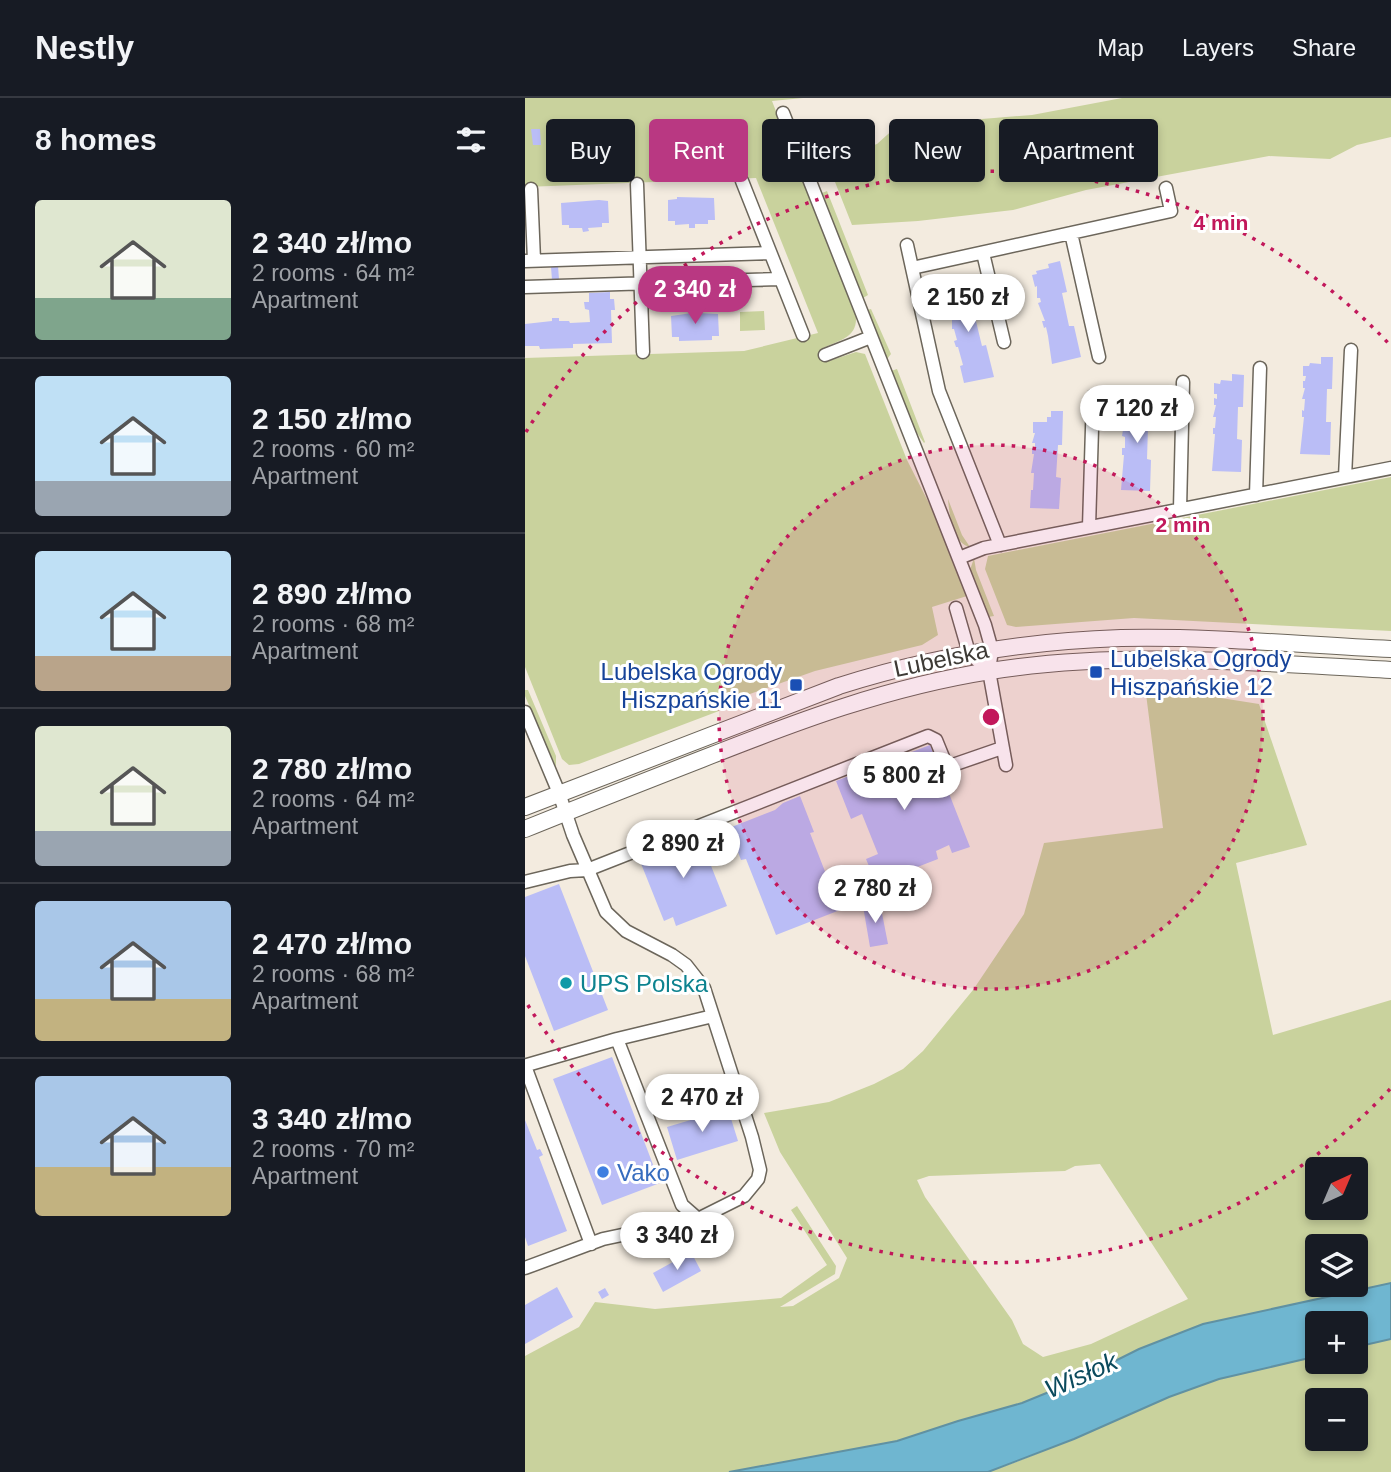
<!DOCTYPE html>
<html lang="en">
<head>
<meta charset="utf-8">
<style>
	:root { --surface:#171b24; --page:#20242c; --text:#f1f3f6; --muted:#9ea1a6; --line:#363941; --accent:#b93882 }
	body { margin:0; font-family:Arial,sans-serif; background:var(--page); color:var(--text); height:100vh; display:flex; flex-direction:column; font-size:26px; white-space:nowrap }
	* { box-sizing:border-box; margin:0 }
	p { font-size:23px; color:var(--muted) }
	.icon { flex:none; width:38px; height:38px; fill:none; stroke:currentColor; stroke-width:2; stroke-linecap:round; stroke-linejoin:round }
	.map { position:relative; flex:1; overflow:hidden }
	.panel { display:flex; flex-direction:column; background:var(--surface); width:525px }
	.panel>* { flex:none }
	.hud { position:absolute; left:21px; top:21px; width:665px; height:63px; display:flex; gap:14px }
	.needle { width:46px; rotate:44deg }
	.fabs { position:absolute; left:780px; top:1059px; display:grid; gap:14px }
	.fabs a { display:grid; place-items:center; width:63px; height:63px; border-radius:7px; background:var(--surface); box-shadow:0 4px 10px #0003; font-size:35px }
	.price { position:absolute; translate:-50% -60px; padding:0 16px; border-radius:24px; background:#fff; color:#222; font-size:23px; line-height:46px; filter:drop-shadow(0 2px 4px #0008) }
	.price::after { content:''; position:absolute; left:50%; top:42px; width:21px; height:16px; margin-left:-10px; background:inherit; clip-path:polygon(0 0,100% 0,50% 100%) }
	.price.on { background:var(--accent); color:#fff }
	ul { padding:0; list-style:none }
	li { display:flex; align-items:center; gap:21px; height:175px; padding:0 35px }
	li+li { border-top:2px solid var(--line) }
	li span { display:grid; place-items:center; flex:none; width:196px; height:140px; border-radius:7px; color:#555 }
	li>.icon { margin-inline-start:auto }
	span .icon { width:84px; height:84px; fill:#fffc; stroke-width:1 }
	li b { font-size:30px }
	h2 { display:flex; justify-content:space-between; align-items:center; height:84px; padding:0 35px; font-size:30px }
	.tag { padding:0 24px; border-radius:7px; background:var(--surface); box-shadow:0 4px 10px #0003; font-size:24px; line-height:63px }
	.tag.on { background:var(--accent); color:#fff }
	header { display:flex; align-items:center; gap:42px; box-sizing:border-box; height:98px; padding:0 35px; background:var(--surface); border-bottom:2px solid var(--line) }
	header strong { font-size:33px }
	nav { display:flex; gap:38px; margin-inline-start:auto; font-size:24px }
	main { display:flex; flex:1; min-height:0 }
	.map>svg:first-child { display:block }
	.green { fill:#c9d29d; fill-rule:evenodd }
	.water { fill:#6fb6d0; stroke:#6091a2; stroke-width:2 }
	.building { fill:#babdf6 }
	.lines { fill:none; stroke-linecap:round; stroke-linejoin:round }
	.minor-casing { stroke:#6c665b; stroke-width:15 }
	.major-casing { stroke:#6c665b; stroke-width:18 }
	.minor { stroke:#fff; stroke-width:12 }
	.major { stroke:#fff; stroke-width:16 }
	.ring { fill:none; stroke:#c2185b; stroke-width:3.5; stroke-dasharray:3.5 7 }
	.transit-dot { fill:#1a4fb4; stroke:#fff; stroke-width:2.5 }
	.culture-dot { fill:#0f9aa8; stroke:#fff; stroke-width:2.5 }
	.shop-dot { fill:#3f7fe0; stroke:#fff; stroke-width:2.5 }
	.labels { text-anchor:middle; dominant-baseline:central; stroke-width:6; stroke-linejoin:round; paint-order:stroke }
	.transit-label { font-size:24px; fill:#164399; stroke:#fff; text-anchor:start }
	.street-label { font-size:24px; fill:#3e3b36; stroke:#fff }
	.culture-label { font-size:24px; fill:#0d838f; stroke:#fff; text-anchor:start }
	.shop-label { font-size:24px; fill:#366cbe; stroke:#fff; text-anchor:start }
	.water-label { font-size:26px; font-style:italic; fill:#0b4a5d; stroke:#fff }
	.centre { fill:#c2185b; stroke:#fff; stroke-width:3.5 }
	.ring-label { font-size:21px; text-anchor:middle; font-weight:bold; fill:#c2185b; stroke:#fff; stroke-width:6; stroke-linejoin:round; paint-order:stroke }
</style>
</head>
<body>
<header>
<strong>Nestly</strong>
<nav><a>Map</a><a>Layers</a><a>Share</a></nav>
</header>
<main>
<section class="panel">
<h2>8 homes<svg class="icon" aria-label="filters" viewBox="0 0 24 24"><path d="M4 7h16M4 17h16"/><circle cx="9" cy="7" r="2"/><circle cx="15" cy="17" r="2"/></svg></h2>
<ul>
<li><span style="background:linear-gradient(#dfe7d0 70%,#7fa58c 0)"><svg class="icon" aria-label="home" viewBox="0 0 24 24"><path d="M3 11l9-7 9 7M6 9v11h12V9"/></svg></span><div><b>2 340 zł/mo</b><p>2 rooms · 64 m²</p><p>Apartment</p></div></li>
<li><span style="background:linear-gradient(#bfe0f5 75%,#9aa5b1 0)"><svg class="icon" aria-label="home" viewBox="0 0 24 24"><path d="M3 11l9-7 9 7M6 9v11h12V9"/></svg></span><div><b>2 150 zł/mo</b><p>2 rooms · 60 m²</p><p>Apartment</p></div></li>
<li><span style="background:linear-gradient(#bfe0f5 75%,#b9a48a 0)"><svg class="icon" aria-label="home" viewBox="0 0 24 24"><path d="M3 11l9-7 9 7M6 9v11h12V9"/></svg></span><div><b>2 890 zł/mo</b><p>2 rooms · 68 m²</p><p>Apartment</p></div></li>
<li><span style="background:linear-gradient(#dfe7d0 75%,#9aa5b1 0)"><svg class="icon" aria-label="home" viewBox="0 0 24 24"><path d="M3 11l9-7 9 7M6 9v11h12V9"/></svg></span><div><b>2 780 zł/mo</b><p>2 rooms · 64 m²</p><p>Apartment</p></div></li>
<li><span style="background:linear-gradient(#a9c7e8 70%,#c2b280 0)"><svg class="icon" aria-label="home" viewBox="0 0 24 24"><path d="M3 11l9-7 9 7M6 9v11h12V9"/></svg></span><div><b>2 470 zł/mo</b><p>2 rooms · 68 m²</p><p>Apartment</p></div></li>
<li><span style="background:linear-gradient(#a9c7e8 65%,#c2b280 0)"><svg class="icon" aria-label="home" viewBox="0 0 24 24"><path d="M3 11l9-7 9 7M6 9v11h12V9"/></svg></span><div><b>3 340 zł/mo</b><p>2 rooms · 70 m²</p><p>Apartment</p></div></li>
</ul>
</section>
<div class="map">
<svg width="866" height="1374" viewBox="0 0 866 1374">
	<rect width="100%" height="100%" fill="#f3ebdf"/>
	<path class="green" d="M0,0H278L247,3L331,219C332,240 314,242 298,250L304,263L331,254L340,256L382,362L410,417L442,498L407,509L413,537L397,547L290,573L222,597L223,602L54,666L44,667L37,661L0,569V260L219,253L293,235L231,80L0,89Z
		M597,0H866V39L832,47L805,61L744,58L561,92L488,112L393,123L327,127L310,84L321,76L298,28L314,25L328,35L336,51L352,46L372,28L411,35L457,21L507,17Z
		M302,93L343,197L338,200L297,95Z
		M346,211L366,256L362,261L342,212Z
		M239,213L240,232L215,233V214Z
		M372,271L400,344L399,345L390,332L366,273Z
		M866,379V533L609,520L491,529L482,527L460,471L463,458Z
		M423,401L437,437L445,449C428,446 424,415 423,401Z
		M449,460L451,472L469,518L463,519L445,472Z
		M620,588L734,606L782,747L711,765L748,937L866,902V1185L678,1226L614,1251L546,1285L497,1305L433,1323L372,1343L204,1374H0V1258L54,1229L70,1204L130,1211L256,1200L302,1167L266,1112L272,1108L311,1168L310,1176L255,1209L268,1208L314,1180L322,1160L255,1054L239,1015L304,1004L349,986L378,971L398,953L448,892L499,816L519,745L638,730ZM575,1066L663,1201L566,1246L518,1259L498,1246L487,1222L400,1099L392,1082L404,1078L540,1073L550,1068ZM793,1071H831V1110H793ZM793,1148H831V1186H793Z
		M0,592H3L31,658V669L0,598Z
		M866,1241V1374H463C541,1348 614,1306 693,1281C725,1271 760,1266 793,1258V1264H831V1249ZM793,1302H831V1340H793Z"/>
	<path class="water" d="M866,1185V1241L831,1249V1225H793V1258L694,1281L644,1299L549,1341L463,1374H204L372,1343L433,1323L497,1305L546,1285L614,1251L678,1226Z"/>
	<path class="building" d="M6,31H15L16,47H8Z
		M152,99L189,100L190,122H183V126H170V130H164V126L150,127V123H143V102L152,101Z
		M74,102L83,103L84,125H77V129L63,130L64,133L58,134L57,130H44V127H37L36,105Z
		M535,163L542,194L537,195L544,228H549L556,259L527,266L523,238L521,229L519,230L517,223H520L513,205L516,204L515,200H512V188L510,189L507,177L512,176L511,173L524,170L523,166Z
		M33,168L34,181L27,182L26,169Z
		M447,182L454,214L449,215L456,244L457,248L461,247L469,279L439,285L435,268L438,267L433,249H431L429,243L432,242L429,231H427V219L424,220L423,213L425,212L424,207L422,208L419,196L436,190L435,185Z
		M85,194V201H89L90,212H86L87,245L48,246V250L15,251L14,248H0V226L27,223V220H34V223H44L45,225L65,224L64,212L60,211L59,204H64V195Z
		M167,212H173V215L193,216L194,238H187V242L154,243V239H147L146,218L167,215Z
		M796,259H808L807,291H802L801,324H806L805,357L775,356L779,319H777V312L779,313L780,301H777L780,290H778V283H780L781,278H778V268H784L785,265L796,266Z
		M707,276L719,277L718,309H713L712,341L717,342L716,374L687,373L690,336H688V330H690L691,319H688L691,307H689V300L692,301V296H689V285L695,286L696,282L707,283Z
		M617,295H628V329H623L622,361L626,362L625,393L596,392L599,357H597V350H600V339L597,338L598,332H600L598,321H601V317H598L599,306H613V301H617Z
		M526,313H538L537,347H533L531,379L536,380L534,411L505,410L506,392H508L509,375H506L509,356H507V350H510V345H507L510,335H508V324H522V319H526Z
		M405,647L445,749L427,755L424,747L411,753L413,761L351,785L341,761L353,756L337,716L326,721L311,683Z
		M275,698L289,734L285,735L315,812L251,837L221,761L216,762L204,730L250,712L258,705Z
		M173,735L202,808L151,828L148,819L139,823L113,758Z
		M34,786L83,912L29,933L0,858V799Z
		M355,805L363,846L345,849L338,808Z
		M87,959L135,1085L77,1107L28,981Z
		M203,1011L213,1043L152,1062L142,1029Z
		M0,1022L12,1052L15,1051L18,1057L14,1059L42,1133L3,1148L0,1139Z
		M166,1154L176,1173L138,1194L128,1175Z
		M32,1189L48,1219L0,1246V1207Z
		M80,1190L84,1197L77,1201L73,1194Z"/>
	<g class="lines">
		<defs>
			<path id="minor" d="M258,15L460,527L467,552L464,573L481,667
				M273,53L299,44
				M280,69L305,59
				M217,83L278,237
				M112,86L118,254
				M6,91L9,162
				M546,135L574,259
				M382,147L414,293L475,447
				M458,155L479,244
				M0,163L245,155
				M387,170L646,113L641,90
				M0,189L255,181
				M300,257L346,239
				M820,379L826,252
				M731,397L735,270
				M655,411L658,284
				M564,429L568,298
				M434,460L459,450L866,370
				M431,510L444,555L464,573
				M0,614L34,695L48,737L81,814L101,833L147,857L161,867L179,890L227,1039L235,1072L233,1081L219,1098L173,1121L78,1141L0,1170
				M0,784L45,773L62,772L403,638L411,642L422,669L477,650
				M92,941L157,1107L173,1121
				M2,967L92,941L188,918
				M0,968L66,1146"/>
			<path id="major" d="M0,709L314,588C405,559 500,543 596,540C686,538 776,547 866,551
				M0,731C59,707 118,684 177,661C273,623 363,589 465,573C598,552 732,565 866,572"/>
		</defs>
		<use href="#minor" class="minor-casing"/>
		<use href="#major" class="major-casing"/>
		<use href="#minor" class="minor"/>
		<use href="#major" class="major"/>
	</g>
	<circle cx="466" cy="619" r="272" fill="#c2185b" fill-opacity=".12"/>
	<g class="ring">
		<circle cx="466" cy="619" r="272"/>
		<path d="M865 991A545 545 0 0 1 1 904M1 334A545 545 0 0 1 865 247"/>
	</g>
	<g class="transit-dot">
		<rect x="564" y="567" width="14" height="14" rx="3.5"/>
		<rect x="264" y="580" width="14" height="14" rx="3.5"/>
	</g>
	<circle class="culture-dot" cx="41" cy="885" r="7"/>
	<circle class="shop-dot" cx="78" cy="1074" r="7"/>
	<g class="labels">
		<g class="transit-label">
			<text x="585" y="560">Lubelska Ogrody<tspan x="585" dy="28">Hiszpańskie 12</tspan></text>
			<text x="257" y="573" text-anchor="end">Lubelska Ogrody<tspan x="257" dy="28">Hiszpańskie 11</tspan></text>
		</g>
		<g class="street-label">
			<text transform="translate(416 561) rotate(-12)">Lubelska</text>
		</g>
		<g class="culture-label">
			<text x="55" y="885">UPS Polska</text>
		</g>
		<g class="shop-label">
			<text x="92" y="1074">Vako</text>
		</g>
		<g class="water-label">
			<text transform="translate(556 1277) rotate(-24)">Wisłok</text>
		</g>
	</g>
	<circle cx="466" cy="619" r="10" class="centre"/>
	<g class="ring-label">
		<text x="696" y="132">4 min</text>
		<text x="658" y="434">2 min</text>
	</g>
</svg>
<div class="fabs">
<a><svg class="needle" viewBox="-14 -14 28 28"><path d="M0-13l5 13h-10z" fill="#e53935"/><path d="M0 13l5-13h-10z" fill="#9ea1a6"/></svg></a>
<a><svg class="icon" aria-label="layers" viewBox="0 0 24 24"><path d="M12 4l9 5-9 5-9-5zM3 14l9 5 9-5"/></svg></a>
<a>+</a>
<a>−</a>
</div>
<b class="price on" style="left:170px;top:228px">2 340 zł</b>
<b class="price" style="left:443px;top:236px">2 150 zł</b>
<b class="price" style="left:612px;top:347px">7 120 zł</b>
<b class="price" style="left:379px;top:714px">5 800 zł</b>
<b class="price" style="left:158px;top:782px">2 890 zł</b>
<b class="price" style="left:350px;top:827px">2 780 zł</b>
<b class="price" style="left:177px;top:1036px">2 470 zł</b>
<b class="price" style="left:152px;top:1174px">3 340 zł</b>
<div class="hud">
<a class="tag">Buy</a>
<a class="tag on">Rent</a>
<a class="tag">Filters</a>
<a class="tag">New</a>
<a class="tag">Apartment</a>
</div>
</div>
</main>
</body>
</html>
